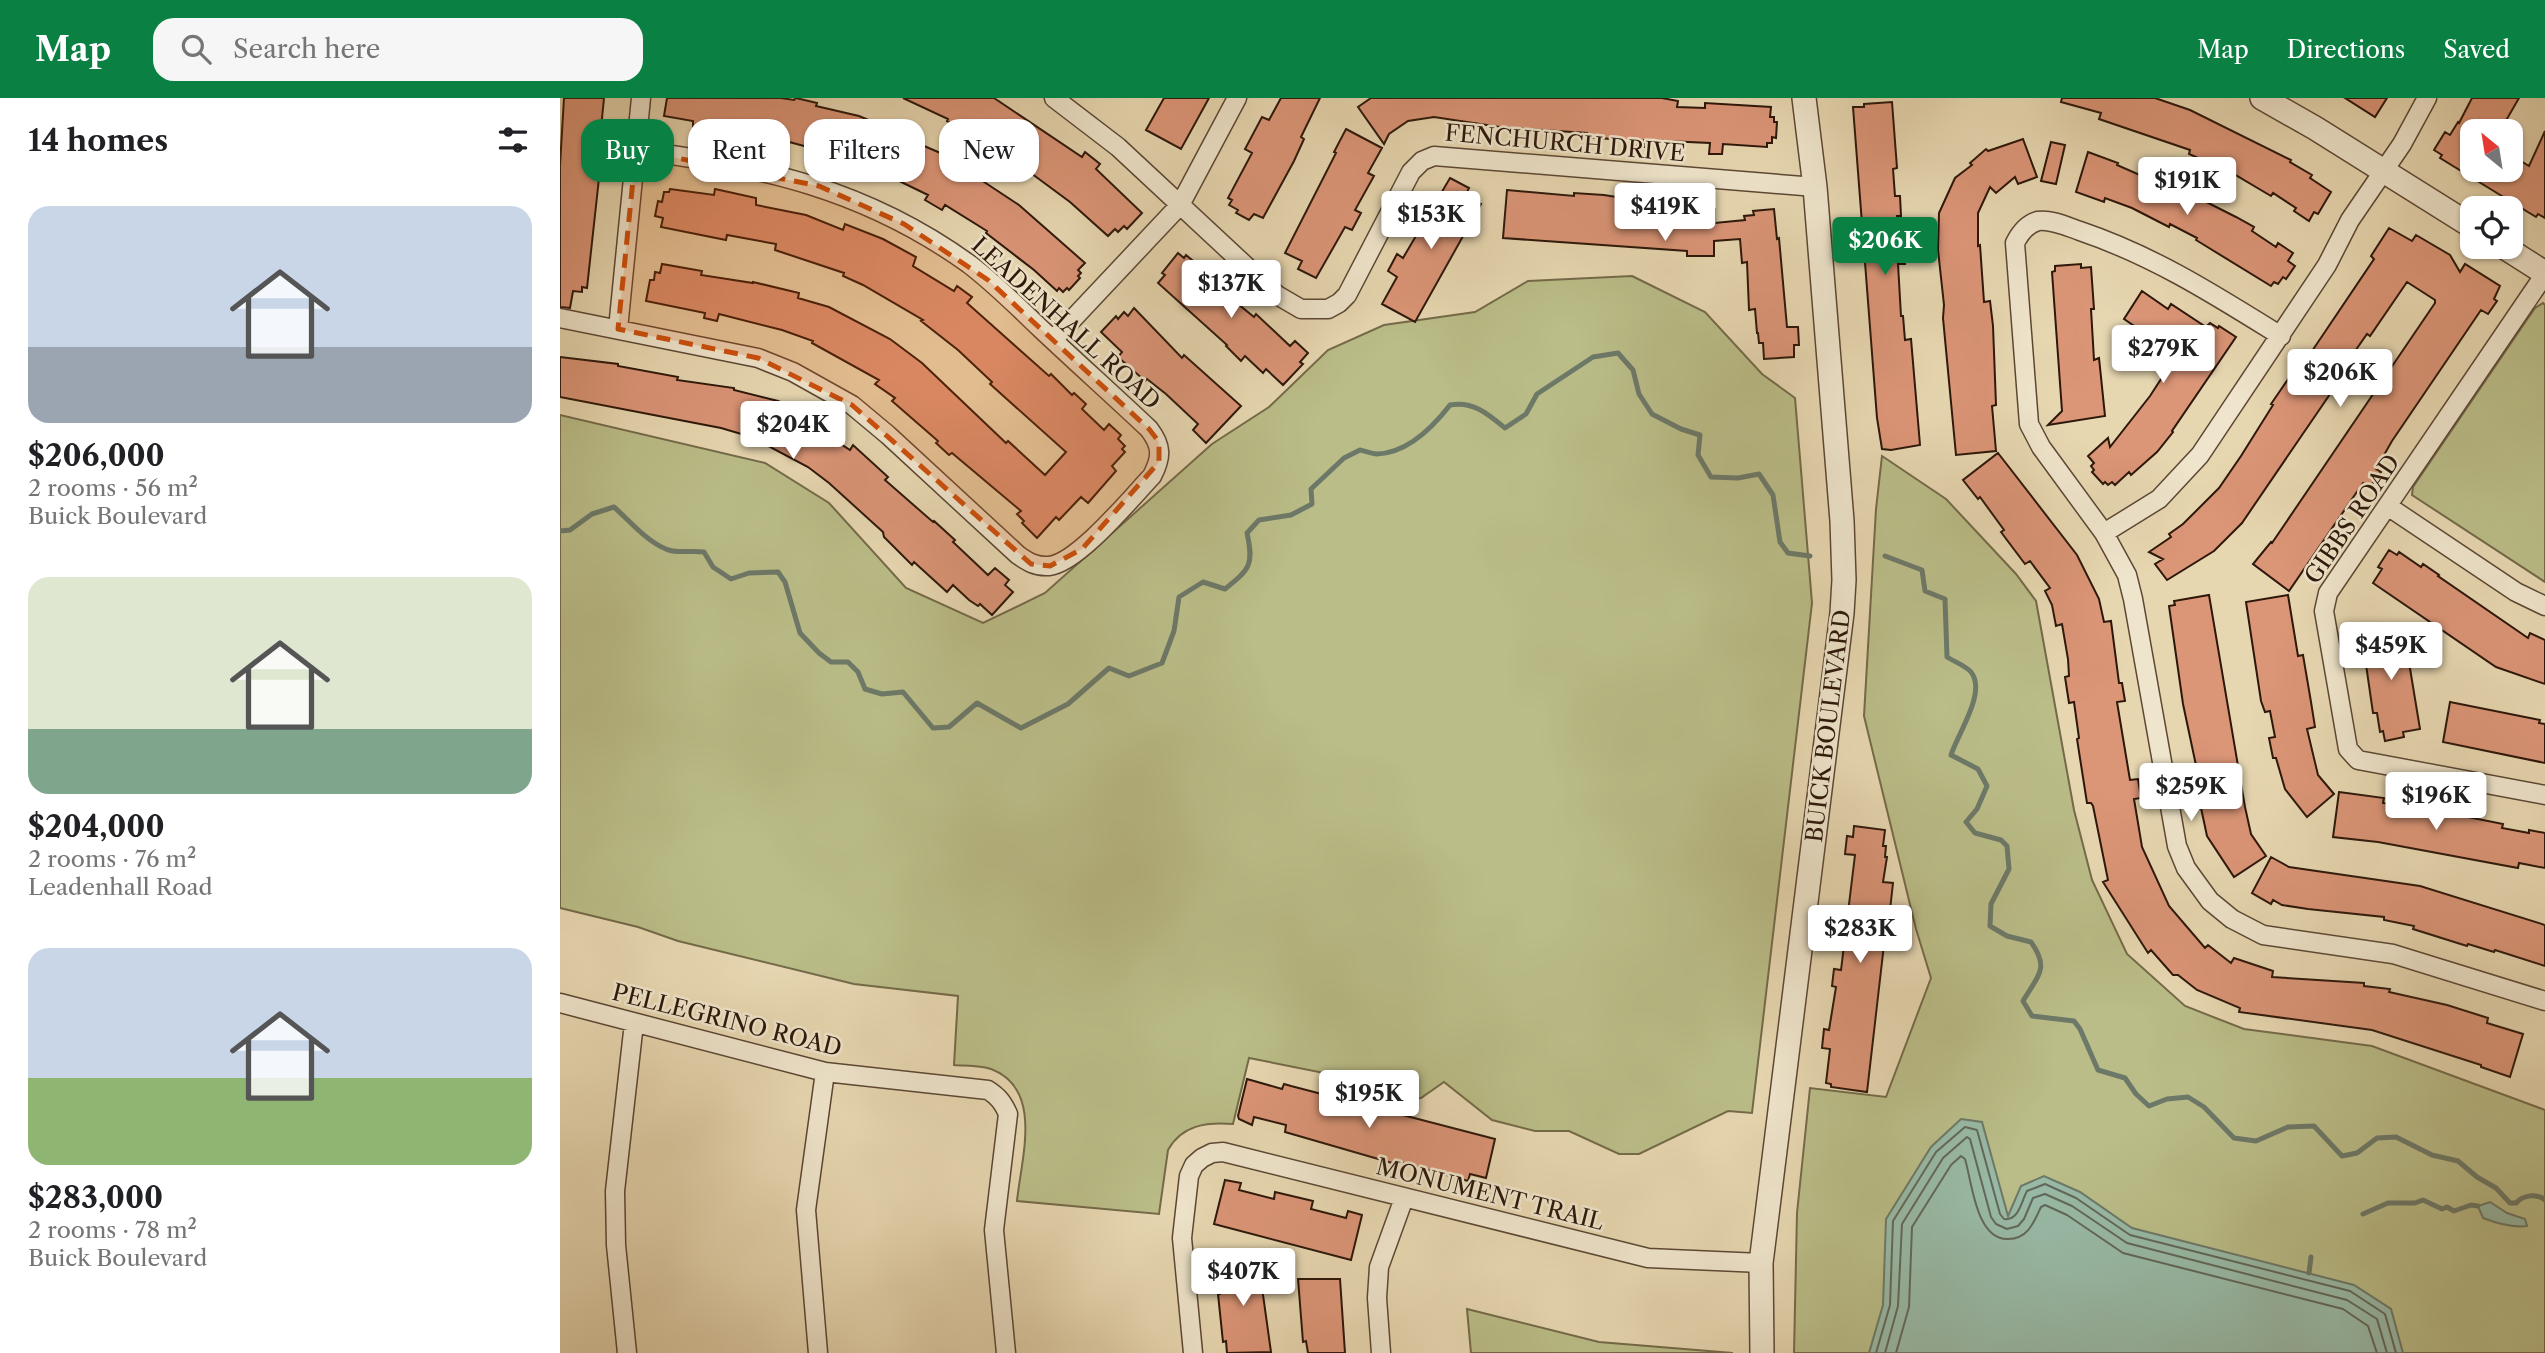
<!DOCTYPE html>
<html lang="en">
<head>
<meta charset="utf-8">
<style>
	:root { --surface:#fff; --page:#f6f6f6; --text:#202124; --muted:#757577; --accent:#0b8043 }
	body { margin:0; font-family:"Libre Caslon Text",serif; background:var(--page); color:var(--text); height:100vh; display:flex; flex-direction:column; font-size:26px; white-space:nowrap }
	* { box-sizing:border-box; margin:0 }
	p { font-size:23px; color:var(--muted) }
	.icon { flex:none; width:38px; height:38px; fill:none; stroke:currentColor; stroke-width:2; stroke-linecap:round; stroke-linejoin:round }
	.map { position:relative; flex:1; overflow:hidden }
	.sheet { display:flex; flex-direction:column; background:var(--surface); width:560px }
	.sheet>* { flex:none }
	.banner { position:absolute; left:21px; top:21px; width:665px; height:63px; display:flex; gap:14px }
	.needle { width:46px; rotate:330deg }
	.buttons { position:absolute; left:1900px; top:21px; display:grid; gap:14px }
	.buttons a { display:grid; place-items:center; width:63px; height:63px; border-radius:14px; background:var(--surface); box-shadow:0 2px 5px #0004; font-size:35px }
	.price { position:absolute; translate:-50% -60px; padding:0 16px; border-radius:7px; background:#fff; color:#222; font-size:23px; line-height:46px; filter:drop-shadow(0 2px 4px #0008) }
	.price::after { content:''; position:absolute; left:50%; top:42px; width:21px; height:16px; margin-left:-10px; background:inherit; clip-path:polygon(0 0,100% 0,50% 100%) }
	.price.current { background:var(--accent); color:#fff }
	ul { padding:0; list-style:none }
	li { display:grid; align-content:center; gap:14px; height:371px; padding:0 28px }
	li span { display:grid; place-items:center; height:217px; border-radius:21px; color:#555 }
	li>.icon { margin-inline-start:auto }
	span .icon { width:126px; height:126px; fill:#fffc; stroke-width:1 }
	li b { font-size:30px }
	h2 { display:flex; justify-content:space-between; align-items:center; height:84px; padding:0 28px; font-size:30px }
	.chip { padding:0 24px; border-radius:21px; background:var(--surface); box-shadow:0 2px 5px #0004; font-size:24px; line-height:63px }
	.chip.current { background:var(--accent); color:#fff }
	header { display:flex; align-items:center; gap:42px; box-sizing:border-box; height:98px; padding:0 35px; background:var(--accent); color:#fff }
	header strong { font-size:33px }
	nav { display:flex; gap:38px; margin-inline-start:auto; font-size:24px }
	.search { width:490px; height:63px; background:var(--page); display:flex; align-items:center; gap:18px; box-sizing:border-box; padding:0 24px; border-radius:21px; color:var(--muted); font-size:26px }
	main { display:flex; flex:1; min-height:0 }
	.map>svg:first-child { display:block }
	.green { fill:#babd88; stroke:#746a49; stroke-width:2 }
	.water { fill:#98baa7; stroke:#6d7968; stroke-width:2 }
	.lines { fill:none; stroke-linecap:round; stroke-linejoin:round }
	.shore { stroke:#626858; stroke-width:2 }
	.stream { stroke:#6d7968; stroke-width:5 }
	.building { fill:#db9577; stroke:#2d170a; stroke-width:2 }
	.minor-casing { stroke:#5c4734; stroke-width:21 }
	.tertiary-casing { stroke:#5c4734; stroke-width:26 }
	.minor { stroke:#efe5cc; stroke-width:18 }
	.tertiary { stroke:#efe5cc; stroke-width:23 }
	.marked { fill:#cc4f0c; fill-opacity:0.2; stroke:#cc4f0c; stroke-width:5; stroke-dasharray:14 9; stroke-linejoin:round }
	.labels { text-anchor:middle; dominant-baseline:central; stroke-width:5; stroke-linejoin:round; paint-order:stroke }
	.street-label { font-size:23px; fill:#2d170a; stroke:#efe5cc }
</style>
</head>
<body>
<header>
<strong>Map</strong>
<div class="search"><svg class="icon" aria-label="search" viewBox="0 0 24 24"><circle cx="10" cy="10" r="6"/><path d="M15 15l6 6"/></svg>Search here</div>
<nav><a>Map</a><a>Directions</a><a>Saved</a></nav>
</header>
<main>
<section class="sheet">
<h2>14 homes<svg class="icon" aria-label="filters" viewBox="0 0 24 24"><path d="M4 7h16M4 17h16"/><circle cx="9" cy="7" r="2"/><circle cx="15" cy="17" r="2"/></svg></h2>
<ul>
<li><span style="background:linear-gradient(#c9d6e8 65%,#9aa5b1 0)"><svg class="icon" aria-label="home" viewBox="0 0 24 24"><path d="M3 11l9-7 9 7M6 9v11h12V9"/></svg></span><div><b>$206,000</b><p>2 rooms · 56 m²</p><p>Buick Boulevard</p></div></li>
<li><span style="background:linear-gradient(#dfe7d0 70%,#7fa58c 0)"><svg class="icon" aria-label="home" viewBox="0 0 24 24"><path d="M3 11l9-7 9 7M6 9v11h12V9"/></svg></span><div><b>$204,000</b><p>2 rooms · 76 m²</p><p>Leadenhall Road</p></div></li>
<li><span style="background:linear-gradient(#c9d6e8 60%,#8fb573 0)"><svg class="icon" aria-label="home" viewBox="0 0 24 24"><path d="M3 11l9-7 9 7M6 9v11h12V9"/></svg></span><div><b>$283,000</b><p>2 rooms · 78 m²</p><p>Buick Boulevard</p></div></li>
</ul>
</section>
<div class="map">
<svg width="1985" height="1255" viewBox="0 0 1985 1255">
	<rect width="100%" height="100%" fill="#e7d7b1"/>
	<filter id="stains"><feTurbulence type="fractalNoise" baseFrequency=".00286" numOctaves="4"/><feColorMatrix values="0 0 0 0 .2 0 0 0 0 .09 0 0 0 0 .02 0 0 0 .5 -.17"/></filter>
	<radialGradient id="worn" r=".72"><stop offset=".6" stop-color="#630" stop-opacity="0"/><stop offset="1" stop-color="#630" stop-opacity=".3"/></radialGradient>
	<path class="green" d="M1072,178L1145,214L1202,276L1235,300L1252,505L1192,1015L1168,1013L1079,1056H1059L1009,1033H975L932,1022L884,984L861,1000L850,1001L794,981L689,960L673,1026C646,1024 622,1027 608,1052L599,1116L457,1103C461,1061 484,991 431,971C420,967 405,968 394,967L398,898L294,886L118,843L78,829L0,810V317L205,365L269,405L346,490L423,525L485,495L652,346L709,309L768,252L824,227L915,214L968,183Z
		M1983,205L1985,207V484L1852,397L1853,389L1966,223L1975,210Z
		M1322,358L1386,401L1456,476L1476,503L1514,712L1532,782L1567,856L1625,908L1684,931L1812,948L1985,1012V1255H1234L1237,1115L1250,990L1326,999L1371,880L1356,831L1304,618L1316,411Z
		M907,1211L1039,1244L1173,1255H911Z"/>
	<path class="water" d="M1401,1021L1422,1024L1448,1118L1461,1088L1484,1078L1520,1094L1572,1130L1794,1187L1831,1211L1843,1255H1309L1323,1207L1326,1121L1371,1049Z
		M1930,1104L1947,1115L1965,1121L1967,1128C1953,1130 1936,1125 1923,1120L1918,1108Z"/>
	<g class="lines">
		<path class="shore" d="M1316,1255L1330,1207L1333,1123L1376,1054L1405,1029L1417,1032L1440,1116L1444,1121C1459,1123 1461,1104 1467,1093L1485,1086L1516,1100L1570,1137L1790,1193L1825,1216L1836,1255
			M1325,1255L1338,1208L1342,1126L1383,1060L1407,1039L1410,1041L1431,1119L1436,1126L1447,1131L1458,1128L1464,1121L1473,1100L1485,1096L1512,1108L1567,1145L1787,1202L1817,1221L1827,1255
			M1336,1255L1349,1209L1352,1129L1391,1067L1401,1058L1405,1061C1412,1084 1416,1142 1448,1141C1468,1141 1474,1124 1481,1109L1485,1107L1507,1117L1563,1155L1783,1211L1808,1228L1817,1255"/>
		<path class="stream" d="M0,433L10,432L32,416L54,409C70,423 86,443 106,451C115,456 133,452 144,454L153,469L171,481L189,475L218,474L225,484L240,535L259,555L271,564H288L298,574L305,591L322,596L343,594L373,630L389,629L417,605L461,630L508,606L549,570L569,578L602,565L614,533L619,499L643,484L665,491C690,471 694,467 687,435L699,422L731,417L752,406L751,391L784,360L800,352C805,353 812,356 817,356C847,355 873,329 890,307C913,303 927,315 945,330L966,316L977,296L1033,259L1058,255L1073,272L1079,296L1092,316L1121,331L1140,337L1138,357L1151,379L1178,380L1199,376L1213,397L1220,444L1228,455L1250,458
			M1325,458L1362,472L1365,493L1385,501L1387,559C1393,563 1406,568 1411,574C1427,594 1398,635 1391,657L1418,671L1427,688L1417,711L1406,724L1415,735L1441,742L1447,748L1449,771L1431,806L1430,828L1447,838L1471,844C1490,871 1478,877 1463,903L1472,918L1514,923L1520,931L1538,972L1565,980L1576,996L1589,1008L1607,1001L1628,999L1644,1009L1674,1040L1696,1043L1728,1029L1754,1028L1782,1058L1797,1055L1817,1040L1836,1039L1872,1057L1898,1063L1917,1079L1936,1090L1950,1105H1956C1963,1097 1977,1095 1985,1102
			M1803,1116L1828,1105H1855L1863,1102L1882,1111L1887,1109L1894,1113L1911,1107L1918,1108
			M1749,1175L1751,1159"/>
	</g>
	<path class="building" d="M4,0H44L37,71H40L27,190L22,189V194L13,193L10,210L0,209V67Z
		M107,0H221L234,2L236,0L257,5L256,8L299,18L335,33L334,35L385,57L407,70L406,72L459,107L525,165L518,172L521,175L518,178L520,180L509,192L507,190L503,194L499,190L497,193L474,172L426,135L427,133L385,107L382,112L365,102L368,97L331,79L287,63L288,60L211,39L169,31L168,38L133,32V23L104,18Z
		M343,0H434L522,59L525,54L540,66L536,71L582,115L567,131L564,128L558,134L555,131L548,138L510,104L464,70L466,68L387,23L388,21Z
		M604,0H649L621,51L586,32Z
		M721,0H760L741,39L744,41L734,63L703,120L694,116L689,122L676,115L678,112L669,107L672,102L668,100L692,55L685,51L702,19L709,22Z
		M811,0H1102L1118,3L1117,9L1145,10V5L1211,9L1210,19H1214V24H1217L1216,40L1212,39V45H1207V49L1163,46L1162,56H1149L1150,45L1084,42V49L1063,47V42L1027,39V35L940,29L874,19L848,23L829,36L824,46L798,9Z
		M1502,0H1595L1630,12L1731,62L1730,64L1752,77L1750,80L1771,94L1758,116L1754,114L1749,123L1734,113L1736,110L1713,95L1711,98L1672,75L1629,56L1630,52L1539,21L1541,15L1501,4Z
		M1785,0H1827L1815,19Z
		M1912,0H1959L1940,33H1913V72H1951V57L1969,68L1985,33V120L1978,116L1976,119L1880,60L1882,57L1874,52L1885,34L1890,37L1898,24L1899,25Z
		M1332,4L1337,70L1333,71L1335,98H1340L1341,118H1337L1339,146H1343L1345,166H1338L1341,218H1343L1345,242L1351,241L1360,347L1331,352L1322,351L1317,320L1293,9H1304V6Z
		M786,31L822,50L808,75L814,78L795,112L801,115L792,132L785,129L756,180L738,171L742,163L725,155L776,55L774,54Z
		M1463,41L1477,79L1458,86L1455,79L1436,95L1430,89L1418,115V148L1420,147L1424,204L1430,203L1433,228L1436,307L1432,308L1436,353L1396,357L1383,220L1384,207L1378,152L1379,115L1395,80L1412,67L1410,65L1426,51L1428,53Z
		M1491,44L1505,47L1496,86L1481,83Z
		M1528,54L1558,65L1557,67L1607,89L1609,85L1676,119L1694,129L1692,133L1716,149L1718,145L1733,155L1728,163L1735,168L1726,181L1723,179L1718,186L1714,184L1711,188L1636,142L1637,140L1610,126L1609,129L1572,110L1545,100L1544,104L1516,94Z
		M890,80L909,90L907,94L914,98L912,102L921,106L855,224L822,206L837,179L828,173L837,156L843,160Z
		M110,91L154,97L155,91L196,100V107L246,117L283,132L285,126L323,141L356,159L353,168L394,193L397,188L412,199L407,205L489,278L491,276L512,297L514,295L526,306L522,311L544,332L549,326L561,337L558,341L565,348L562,351L565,354L552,368L556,373L528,405L521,399L499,422L496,419L477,440L462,425L464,423L457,416L461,413L392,355L389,357L376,345L378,343L332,303L335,300L315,286L319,282L252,245L253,243L222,232L159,216L157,223L144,220L145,215L86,203L90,182H94L95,174L100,175L102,166L142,173L141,177L193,185V184L239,195L238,200L269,209L330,241L362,265L446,345L448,343L485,377L506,354L430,286L432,284L398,252L361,223L363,222L303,187L283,178L284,175L215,152L216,146L167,137L166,142L101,129L103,120L95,118L98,103L102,104L104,94H109Z
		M947,92L1014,98V95L1044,97L1094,105V109L1136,112V111H1155V125L1185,122L1184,118L1194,117L1193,113L1214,111L1217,141L1219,140L1227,229H1238L1239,247H1234V259L1204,261L1203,245H1199L1198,235H1197L1195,211L1189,212L1187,164L1182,165L1180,141L1154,143V158H1127V153L943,140Z
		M1829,130L1852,143L1856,137L1890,157L1900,174L1905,166L1940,188L1934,201L1937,203L1928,216L1921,212L1832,343L1816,371L1821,374L1810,389L1803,385L1729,493L1693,466L1711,444L1712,445L1875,205V202L1847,184L1810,238L1807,236L1791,259L1794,261L1682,425L1654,453L1607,482L1595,466L1603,461L1589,454L1611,439L1609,436L1623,426L1659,390L1681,358L1713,307L1711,306L1731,277L1733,279L1748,259L1814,161L1811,158Z
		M618,155L624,160L626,157L650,177L672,201L694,219L696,216L730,248L735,243L748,255L740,264L743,266L723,287L706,271L703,275L685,258L681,263L666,248L667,247L598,185L605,177L602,175Z
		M1521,166V170L1531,169L1534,211H1531L1534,262L1539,260L1545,318L1488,327L1502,313L1492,174L1495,173V168Z
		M1582,193L1608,211L1611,206L1646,229L1650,225L1658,230L1659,228L1676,239L1612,333L1613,334L1597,354L1571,377L1569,374L1555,387L1552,384L1548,387L1545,384L1543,386L1532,374L1534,372L1531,368L1534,365L1528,358L1548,340L1550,349L1590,298L1614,261L1580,239L1583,234L1564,221Z
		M574,210L622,260L624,257L681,308L646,345L633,332L638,326L606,296L587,281L585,283L558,259L562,254L541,234L556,218L558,221L564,214L568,218Z
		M0,259L58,266V268L118,279L117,282L174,290V292L218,303L244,314L242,318L269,333L267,337L290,352L293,347L328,379L325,382L373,424L374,423L395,442L393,444L428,477L435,470L449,482L445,487L453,494L432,517L420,506L418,508L409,502L393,487L387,494L354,464L352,467L324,439L323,434L269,385L248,369L201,344L202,342L161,330L0,299Z
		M1438,355L1517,457L1539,501L1544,524L1551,523L1559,585H1562L1565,603L1557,604L1570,682L1578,681L1581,700L1574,701L1582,749L1609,808L1645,850L1648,847L1671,865L1674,860L1713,873L1712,879L1804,885V888L1830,891L1829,894L1887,907L1928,920L1927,925L1963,936L1950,979L1921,969V967L1812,932L1679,914L1680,910L1637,892L1618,877H1613L1591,852L1588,855L1543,784L1548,782L1533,708L1531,705H1527L1517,641L1519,640L1514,604L1509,605L1505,579L1509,578L1508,561L1502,526L1496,528L1492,507L1485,493L1490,490L1470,463L1465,466L1441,434L1444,432L1420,399L1418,401L1403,382Z
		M1829,452L1837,457L1839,454L1861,469L1863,466L1879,477L1878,478L1968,540L1970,535L1985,542V586L1936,569L1813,485L1822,471L1818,469Z
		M1649,497L1685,709L1691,736L1706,758L1674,779L1647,738L1641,710L1636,711L1635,707L1633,692L1641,691L1623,606L1609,508L1615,507L1614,503Z
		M1728,497L1738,558L1743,557L1751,604L1755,629L1747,631L1758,677L1774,696L1747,719L1725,691L1716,660H1713L1709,640L1715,639L1710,613L1705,614L1701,603L1686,504Z
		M1843,528L1860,631L1843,634L1844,639L1825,643L1823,633L1820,634L1817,615H1813L1802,539L1808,538L1807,534Z
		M1890,604L1980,622L1979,625L1985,626V665L1883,644Z
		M1779,694L1824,700L1823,705L1845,708L1844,711L1874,716L1883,714L1943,726L1942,730L1969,735V732L1985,735V770L1959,765L1958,770L1818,744L1773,739Z
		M1294,728L1325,732L1323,748H1326L1325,759H1327L1323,784L1333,785L1330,812H1328L1307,994L1271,989V986L1266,985L1270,951L1262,950L1264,931L1269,932L1276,889L1272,888L1274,871L1281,872L1295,757L1285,756L1287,738L1293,739Z
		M1711,759L1729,769L1860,788L1985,827V868L1935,852L1934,854L1908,846L1907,848L1853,831L1854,828L1824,822V819L1748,811L1722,807L1713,802L1711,806L1692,795Z
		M687,981L722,991L724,986L731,988L935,1041L926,1080L910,1076L908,1083L840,1064L839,1067L725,1034L726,1027L694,1019L692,1027L679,1021L678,1018Z
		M665,1082L681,1085L679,1092L714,1101L715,1094L753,1103L751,1111L786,1120L788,1113L802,1117L791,1162L654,1126Z
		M698,1161L711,1254L667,1255L666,1243L663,1244L658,1196H660L658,1165Z
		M738,1181H780L785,1255H748L746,1243L743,1244Z"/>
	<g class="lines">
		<defs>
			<path id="minor" d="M494,0L558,49L717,197L741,211H768L779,205L787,197L851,74L862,63L874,58L1255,89
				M1985,176L1768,495L1764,513L1788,651L1798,662L1985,697
				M0,220L198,260L233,274L292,307L328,337L458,457C468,464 476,469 489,468C518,465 571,400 592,378C602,359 602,348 589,331C553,297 516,264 480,230C457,208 434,185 409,166C305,91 200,68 76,52
				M58,231L81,0
				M1721,238C1655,197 1594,158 1520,133C1508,129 1492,121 1478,123C1467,126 1460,135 1455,145L1469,326L1481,349L1544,435L1567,477L1573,501L1617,748L1626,770L1650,803L1672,821L1703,837L1833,856L1985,903
				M493,242L620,107L677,0
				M1829,409L1956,494L1985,508
				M1544,435L1599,401L1640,357L1767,167L1790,122L1842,46L1867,0
				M0,905L265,974L428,992C439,999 443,1005 448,1016L434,1132L446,1255
				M67,1255L56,1147L55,1093L74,925
				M258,1255L246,1112L265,974
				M633,1255L622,1140L629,1078L634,1067L642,1060L652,1055L663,1054L1088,1160L1201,1165
				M821,1255L817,1200L819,1169L844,1100"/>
			<path id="tertiary" d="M1702,0L1755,30L1913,129
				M1944,149L1985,175
				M1202,1255L1201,1165L1282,515L1284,482L1282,423L1255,89L1244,0"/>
		</defs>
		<use href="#minor" class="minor-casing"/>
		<use href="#tertiary" class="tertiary-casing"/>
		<use href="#minor" class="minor"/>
		<use href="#tertiary" class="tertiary"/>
	</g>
	<path class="marked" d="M76,52L259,88L344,126L428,182L589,331L599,344V364L522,451L490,468L471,466L292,307L198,260L58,231Z"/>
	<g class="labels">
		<g class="street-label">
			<text transform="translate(1005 45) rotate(5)">FENCHURCH DRIVE</text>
			<text transform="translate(506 225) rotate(42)">LEADENHALL ROAD</text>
			<text transform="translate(1792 421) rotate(-56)">GIBBS ROAD</text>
			<text transform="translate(1268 628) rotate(-83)">BUICK BOULEVARD</text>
			<text transform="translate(167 922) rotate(14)">PELLEGRINO ROAD</text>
			<text transform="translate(930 1096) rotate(14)">MONUMENT TRAIL</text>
		</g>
	</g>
	<rect width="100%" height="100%" filter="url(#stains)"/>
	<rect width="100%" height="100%" fill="url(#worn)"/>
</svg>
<div class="buttons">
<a><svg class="needle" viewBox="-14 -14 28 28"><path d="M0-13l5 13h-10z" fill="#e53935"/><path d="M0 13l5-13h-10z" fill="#757577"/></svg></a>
<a><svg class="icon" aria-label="locate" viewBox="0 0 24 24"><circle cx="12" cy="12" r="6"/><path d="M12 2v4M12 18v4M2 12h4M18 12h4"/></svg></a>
</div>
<b class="price" style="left:1627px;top:119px">$191K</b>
<b class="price" style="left:1105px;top:145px">$419K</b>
<b class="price" style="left:871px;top:153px">$153K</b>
<b class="price current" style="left:1325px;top:179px">$206K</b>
<b class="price" style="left:671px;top:222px">$137K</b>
<b class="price" style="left:1603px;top:287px">$279K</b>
<b class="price" style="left:1780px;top:311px">$206K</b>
<b class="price" style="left:233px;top:363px">$204K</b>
<b class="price" style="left:1831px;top:584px">$459K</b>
<b class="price" style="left:1631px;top:725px">$259K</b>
<b class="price" style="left:1876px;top:734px">$196K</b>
<b class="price" style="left:1300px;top:867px">$283K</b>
<b class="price" style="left:809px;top:1032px">$195K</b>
<b class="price" style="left:683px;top:1210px">$407K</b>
<div class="banner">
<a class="chip current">Buy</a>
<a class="chip">Rent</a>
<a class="chip">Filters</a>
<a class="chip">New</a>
</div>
</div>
</main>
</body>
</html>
